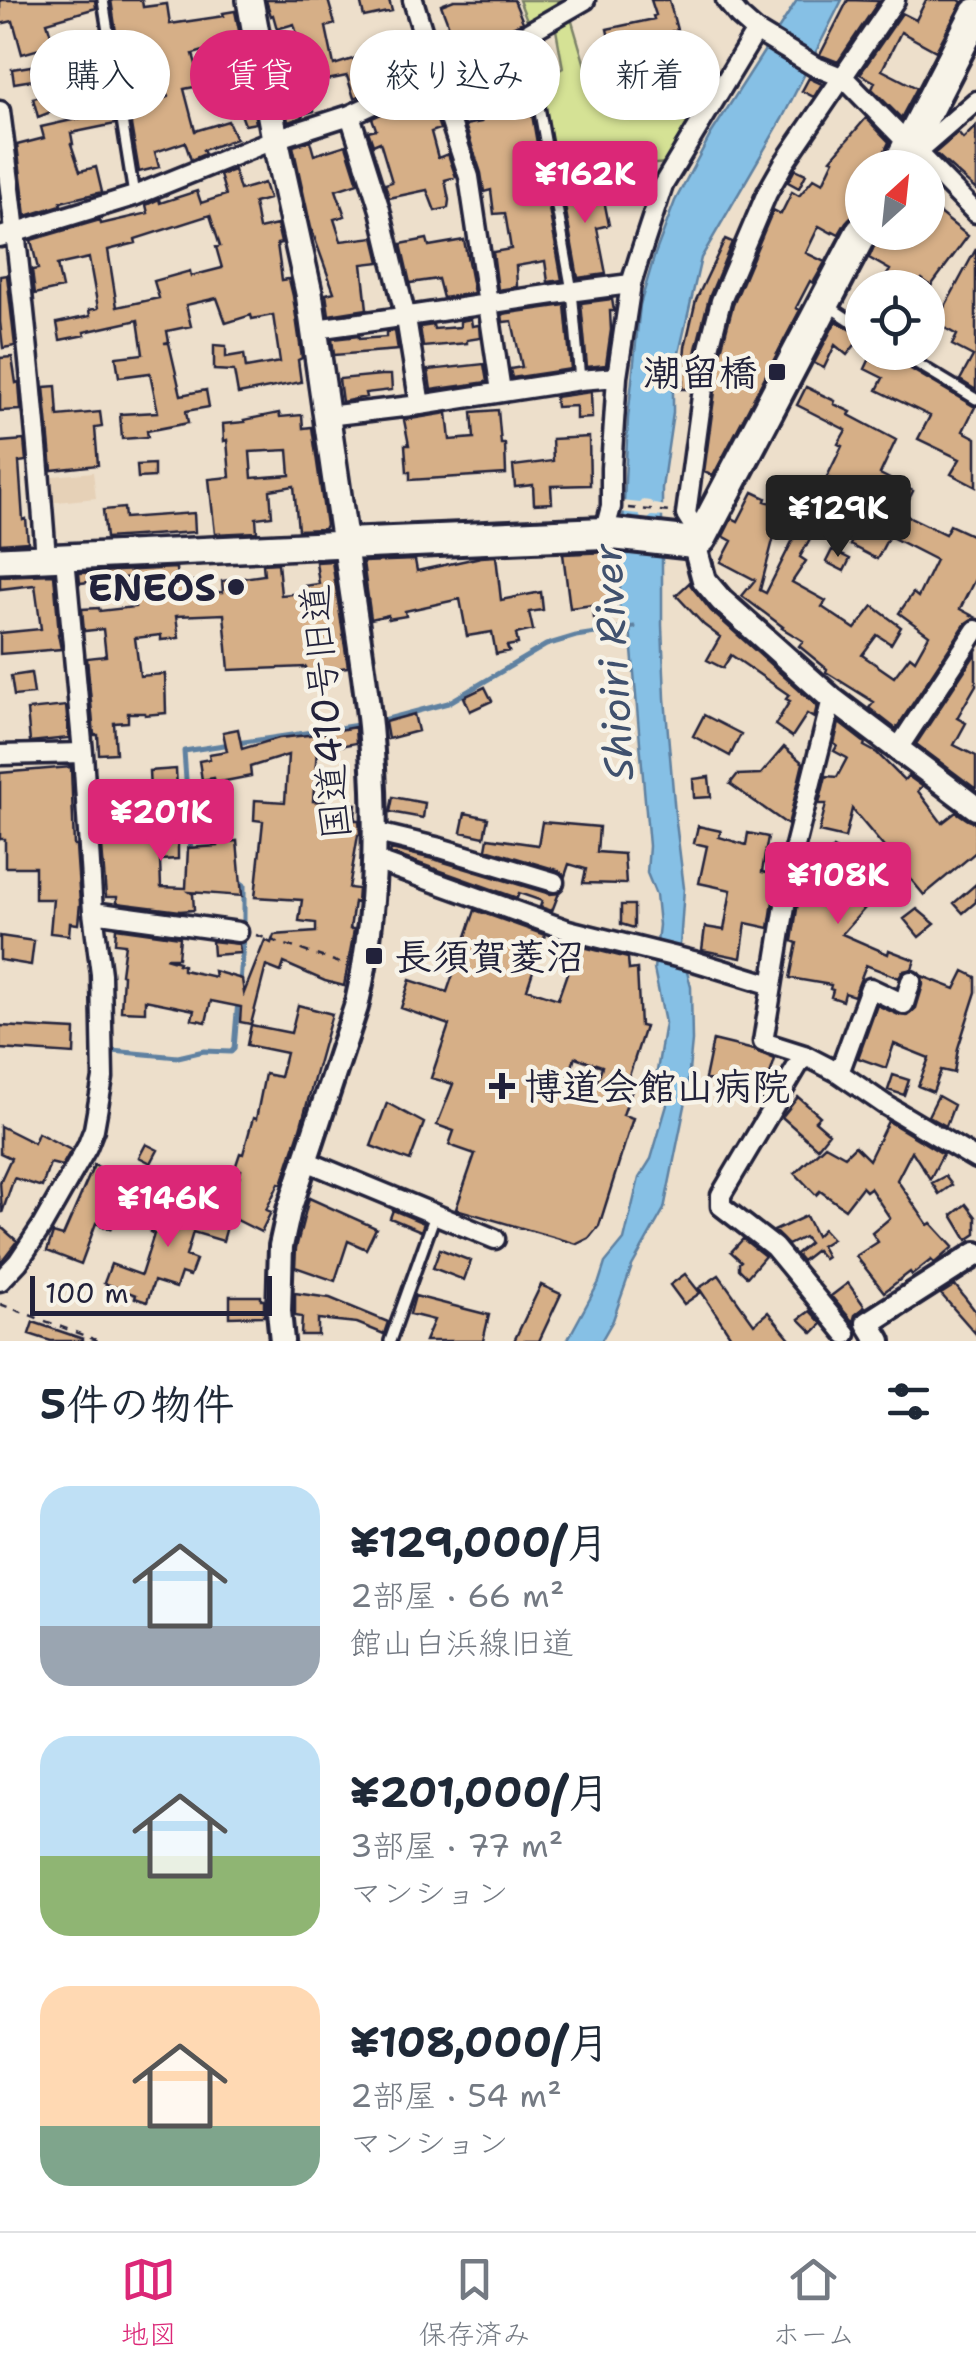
<!DOCTYPE html>
<html lang="ja">
<head>
<meta charset="utf-8">
<style>
	:root { --surface:#fff; --page:#f6f6f7; --text:#1f2937; --muted:#747a83; --line:#e0e1e3; --accent:#db2777 }
	body { margin:0; font-family:"Shantell Sans","Klee One",sans-serif; background:var(--page); color:var(--text); height:100vh; display:flex; flex-direction:column; font-size:38px; white-space:nowrap }
	* { box-sizing:border-box; margin:0 }
	p { font-size:32px; color:var(--muted) }
	.icon { flex:none; width:55px; height:55px; fill:none; stroke:currentColor; stroke-width:2; stroke-linecap:round; stroke-linejoin:round }
	.map { position:relative; height:1341px; overflow:hidden }
	.panel { display:flex; flex-direction:column; background:var(--surface); flex:1 }
	.panel>* { flex:none }
	.hud { position:absolute; left:30px; top:30px; width:918px; height:90px; display:flex; gap:20px }
	.needle { width:65px; rotate:27deg }
	.tools { position:absolute; left:845px; top:150px; display:grid; gap:20px }
	.tools a { display:grid; place-items:center; width:100px; height:100px; border-radius:50%; background:var(--surface); box-shadow:0 2px 8px #0004; font-size:50px }
	.scale { position:absolute; left:30px; bottom:25px; width:242px; box-sizing:border-box; padding-left:10px; border:5px solid #22223b; border-top:0; font-size:28px; line-height:35px; white-space:nowrap; color:#22223b; -webkit-text-stroke:8px #f7f3e8; paint-order:stroke }
	.price { position:absolute; translate:-50% -85px; padding:0 22px; border-radius:10px; background:var(--accent); color:#fff; font-size:32px; line-height:65px; filter:drop-shadow(0 2px 5px #0008) }
	.price::after { content:''; position:absolute; left:50%; top:60px; width:30px; height:22px; margin-left:-15px; background:inherit; clip-path:polygon(0 0,100% 0,50% 100%) }
	.price.on { background:#222; color:#fff }
	ul { padding:0; list-style:none }
	li { display:flex; align-items:center; gap:30px; height:250px; padding:0 40px }
	li span { display:grid; place-items:center; flex:none; width:280px; height:200px; border-radius:30px; color:#555 }
	li>.icon { margin-inline-start:auto }
	span .icon { width:120px; height:120px; fill:#fffc; stroke-width:1 }
	li b { font-size:42px }
	h2 { display:flex; justify-content:space-between; align-items:center; height:120px; padding:0 40px; font-size:42px }
	.chip { padding:0 35px; border-radius:45px; background:var(--surface); box-shadow:0 2px 8px #0004; font-size:35px; line-height:90px }
	.chip.on { background:var(--accent); color:#fff }
	.tabs { display:flex; justify-content:space-around; align-items:center; height:140px; border-top:2px solid var(--line); background:var(--surface); font-size:28px; color:var(--muted) }
	.tabs a { display:grid; justify-items:center; gap:5px }
	.tabs .on { color:var(--accent) }
	.map>svg:first-child { display:block }
	.built { fill:#e6d1b7 }
	.green { fill:#d5e295; stroke:#7c8268; stroke-width:2.5 }
	.water { fill:#86c0e5; stroke:#5e81a1; stroke-width:2.5 }
	.pier { fill:#eddfcb }
	.lines { fill:none; stroke-linecap:round; stroke-linejoin:round }
	.stream { stroke:#5e81a1; stroke-width:5 }
	.building { fill:#d6af87; stroke:#22223b; stroke-width:2.5; fill-rule:evenodd }
	.service-casing { stroke:#22223b; stroke-width:16 }
	.minor-casing { stroke:#22223b; stroke-width:25 }
	.tertiary-casing { stroke:#22223b; stroke-width:30 }
	.secondary-casing { stroke:#22223b; stroke-width:32 }
	.trunk-casing { stroke:#22223b; stroke-width:38 }
	.path { stroke:#22223b; stroke-width:2.5; stroke-dasharray:8 8; stroke-linecap:butt }
	.service { stroke:#f7f3e8; stroke-width:9 }
	.minor { stroke:#f7f3e8; stroke-width:18 }
	.tertiary { stroke:#f7f3e8; stroke-width:22 }
	.secondary { stroke:#f7f3e8; stroke-width:25 }
	.trunk { stroke:#f7f3e8; stroke-width:30 }
	.poi-dot { fill:#22223b; stroke:#f7f3e8; stroke-width:4 }
	.labels { text-anchor:middle; dominant-baseline:central; stroke-width:9; stroke-linejoin:round; paint-order:stroke }
	.poi-label { font-size:38px; font-weight:bold; fill:#22223b; stroke:#f7f3e8; text-anchor:end }
	.street-label { font-size:38px; fill:#22223b; stroke:#f7f3e8 }
	.water-label { font-size:40px; font-style:italic; fill:#40516e; stroke:#f7f3e8 }
</style>
</head>
<body>
<div class="map">
<svg width="976" height="1341" viewBox="0 0 976 1341">
	<rect width="100%" height="100%" fill="#eddfcb"/>
	<filter id="ink" filterUnits="userSpaceOnUse"><feTurbulence type="fractalNoise" baseFrequency=".01" numOctaves="2"/><feDisplacementMap in="SourceGraphic" scale="20" xChannelSelector="R" yChannelSelector="G"/><feConvolveMatrix kernelMatrix="1 2 1 2 8 2 1 2 1" color-interpolation-filters="sRGB"/></filter>
	<g filter="url(#ink)">
		<path class="built" d="M93,472L96,498L47,503L44,477Z"/>
		<path class="green" d="M519,0H572L529,25Z
			M571,18L597,106C612,101 615,85 617,71L645,66L654,97L672,90L694,100L689,120L667,163L596,169L560,180L557,178L541,79L563,68L555,24Z"/>
		<path class="water" d="M797,0H842L782,119L701,258L673,379V413L662,488V625L665,698L675,814L684,888L680,946L691,987L692,1041L686,1101L664,1209L632,1266L613,1320L601,1341H567L599,1282L605,1263L624,1240L639,1178L651,1159L667,1105L655,1083L665,1023L654,969L659,925L656,895L647,873L649,846L630,627L619,609L628,418L640,305L655,254L675,201L711,134Z"/>
		<path class="pier" d="M643,500L650,501L654,504L667,506V517L652,516L648,519L641,518L638,514L620,512L621,501L640,503Z"/>
		<g class="lines">
			<path class="stream" d="M376,722L448,703L546,645L576,636L634,627
				M191,852L184,751L365,724
				M236,879L244,885V928L240,984
				M112,1051L178,1057L204,1051L231,1052L234,1049L238,1000"/>
		</g>
		<path class="building" d="M0,0H95L96,8L47,22L54,45L22,54L13,21L0,24Z
			M111,0H142L143,7L167,4L170,24L224,16L223,13L235,11L241,40L193,54L199,74L245,62L256,123L245,125L232,89L218,94L215,83L184,89L195,131L228,121L236,139L203,150L205,154L191,160L185,142L155,152L159,167L139,172L128,107L168,97L161,70L128,82L122,67L129,64L124,38L117,39Z
			M266,0H328L335,24L326,27L334,65L362,56L368,75L384,70L388,84L354,98L347,76L312,83L308,65L280,72L276,54L301,48L294,24L277,29L273,15L271,16Z
			M360,0H389L392,11L364,17Z
			M454,0H514L523,22L469,47L458,26L450,29L441,5Z
			M651,0H669L677,30L672,31L682,79L656,85L650,58L615,65L607,29L654,19L653,16L656,15Z
			M848,0L879,1L838,62L820,55Z
			M926,0H959L962,2L936,51L901,32L882,70L917,88L901,118L872,89L875,82L860,74L902,13L916,20Z
			M31,66L33,80L14,83L12,69Z
			M485,67L491,82L525,74L541,166L524,169L528,195L546,192L562,280L548,282L545,261L516,266L517,287L498,290L493,252L511,249L505,213L494,214L491,190L484,192L481,173L465,125L481,122L466,94L474,90L467,75Z
			M701,69L706,89L704,92L690,96L684,74Z
			M809,78L822,84L814,97L802,91Z
			M65,90L69,105L38,117L33,98Z
			M309,92L314,111L302,114L303,117L288,122L284,97Z
			M419,97L427,117L435,115L440,129L431,132L438,158L448,154L456,177L445,180L449,200L448,208L435,211L427,190L389,198L385,184L392,182L380,142L373,145L368,131L376,129L372,118Z
			M112,111L115,124L71,133L73,144H71L80,171L96,167L102,192L61,202V205L26,216L17,145L44,138L41,127Z
			M866,118L889,142L877,168H862V198L854,214L846,222L839,234L833,231L832,233L819,226L806,253L825,262L813,283L810,281L796,308L800,310L713,476L704,472L720,354L733,305L773,210L781,214L792,192L799,196L814,178L823,183L834,160L831,159Z
			M976,126V190L935,153L958,133L963,139Z
			M310,141L314,155L346,145L358,183L336,190L345,216L334,219L341,241L374,237L380,262L362,264L367,309L329,315L326,294L334,292L311,228L293,146Z
			M795,169L806,174L799,188L788,182Z
			M234,170L240,190L264,183L269,199L254,203L259,229L277,225L281,243L277,244L282,280L289,279L293,296L302,358L298,360L301,382L238,394L234,371L214,370V345L226,346V357L244,354L246,368L280,362L273,315L252,319L251,315L226,323L217,298L186,305L191,326L167,331L169,342L164,343H169L181,395L206,390L209,407L186,411L188,423L147,431L148,437L122,439L120,414L158,412L150,373L119,377L116,357L143,354L138,320L84,332L85,335L60,340L57,323L90,316L89,310L98,308L89,258L57,265L62,288L35,294L32,270L38,269L31,240L100,220L101,224L148,213L146,205L159,199L160,203L197,191L201,203L226,195L220,175ZM210,215L220,246L216,247L222,268L191,276L190,271L154,281L159,298L117,307L108,250L136,243L135,239Z
			M590,178L594,196L603,195L609,225L597,228L606,274L578,278L561,184Z
			M928,204L968,236L931,286L922,279L916,288H904L887,275L890,270L869,258L880,232H928Z
			M427,239L429,246L464,240L474,293L443,298L438,279L410,283L401,244Z
			M725,239L732,242L709,298L696,349L690,389H682L685,347L696,300Z
			M976,249V390L960,380L973,356L952,345L957,335L936,323Z
			M7,275L15,346L3,348L0,322V276Z
			M612,299L614,311H610L611,330L606,365L587,367L581,303Z
			M565,305L571,369L512,378L510,369L522,367L512,321L503,322L502,314Z
			M471,319L472,326L479,325L480,338L467,340V343L423,347L420,327L433,325L434,329L460,327V321Z
			M836,321L862,336L847,355L835,345L824,368L814,363Z
			M395,331L398,350L334,355L332,339L359,336V339L386,337V332Z
			M873,352L891,361L892,358L975,407L963,431L976,438V487L951,474L960,459L918,439L930,416L877,390L883,378L865,369Z
			M12,357L16,383L19,382L21,410L0,411V358Z
			M484,364L487,382L431,390L428,370Z
			M381,375H391L392,390L365,393L366,397L342,402L339,379Z
			M56,386L58,416L100,412L102,427L95,428L98,465L52,470L44,387Z
			M806,387L835,401L834,404L851,412L849,415L896,440L880,474L913,491L902,513L945,534L950,525L976,537V577L960,609L975,617L966,623L896,729L869,708L874,702L826,672L827,669L799,646L803,641L782,628L783,627L742,596L755,580L721,562L732,541L723,536L732,518L738,521L753,492L766,498L765,501L782,506L760,590L766,593L814,498L839,512L850,489L827,477L842,446L838,444L846,430L797,405ZM824,518L856,533L850,545L877,559L889,536L936,560L918,597L913,593L899,613L929,635L915,660L910,656L894,677L862,655L877,635L891,644L901,627L873,606L855,629L822,607L826,601L792,582L806,561L800,557L818,524L820,525Z
			M591,392L592,418L576,419V406L556,407L555,397Z
			M498,410L501,444H505L506,474L410,480V472H407L405,445H409L404,420L447,413L450,440L474,438L472,412Z
			M279,413L280,417L302,415L303,428L312,427L326,525L324,529L298,530L294,486L270,490L272,516L256,518L257,532L215,534L209,479L230,477L227,440L224,441L223,424L245,422L244,420ZM288,450L290,475L252,478L250,452Z
			M589,437L590,485L551,486L552,503L534,504L533,485L515,487L513,466L553,461L552,439Z
			M24,440L26,461L19,462L23,520L26,519L28,542L0,544V442Z
			M154,464V477L138,478L137,465Z
			M124,508L125,518L194,513L195,532L106,538L103,510Z
			M832,550L850,559L844,571L826,562Z
			M609,552L616,616L594,618L593,605L570,608L563,554Z
			M496,556L501,600L541,592L543,610L529,612L533,630L516,634L518,644L507,646L509,651L496,654L492,632L467,636L460,599L405,611L406,616L388,619V615L371,619L363,562L415,560L417,571L481,557Z
			M332,561L348,667L307,673L306,667L229,670L224,614L176,616L179,638L161,640V635L135,638L140,676L165,674L166,713L145,715V713H128V722L114,723L116,753L99,754L98,735H94L87,658L106,656L103,629L84,631L82,609L99,608L100,611L135,607L132,577L80,583L79,573L176,568L177,582L197,581L198,593L223,592L222,581L264,575L263,564L278,563L281,595L304,593L303,586L319,584L316,562Z
			M54,574L59,634H58L61,649L0,654V633L41,629L35,585L0,589V576Z
			M689,583L711,611L817,706L814,718L807,714L792,737L775,725L790,701L786,699L789,695L731,655L723,668L707,660L720,637L704,625L676,595Z
			M976,653V685L957,718L966,723L954,745L976,756V789L916,744Z
			M31,673L34,694L14,696L11,676Z
			M485,687L492,701L470,711L464,697Z
			M66,706L69,738L30,742L27,710Z
			M414,714L418,731L388,739L385,722Z
			M704,715L741,734L730,756L693,736Z
			M839,723L865,743L864,746L877,753L904,780L908,776L922,786L918,791L942,823L956,812L968,820L976,823V852L924,895L852,809L845,838L819,832L826,804H819L826,776L837,777L847,758L834,751L837,746L834,744Z
			M355,727L356,743L317,750L313,801L356,804L355,820H359L360,835H358L349,888L358,889L357,903L354,902L350,929H354L353,936L344,986L325,981L284,963L281,972L266,966L251,1024L240,1022L241,1007L211,1001L206,1022L192,1019L194,1010L145,1000V1012L121,1011L123,975L121,974L125,944L115,943L116,928L180,937L178,958H165L179,962L178,964L183,965V970L188,971L215,977L214,971L242,979L244,993L265,940L271,943L274,935L316,932V923L299,921L302,900L255,897L263,821L254,820L255,800L285,802L288,755L250,767L251,776L215,783L214,778L202,780L199,761L210,759L209,754L227,751L223,732L238,729L242,749L279,738L318,734Z
			M784,747L803,763L788,825L730,784L737,775L761,774Z
			M71,767L74,846H76L80,903L78,924L70,923L69,935L50,933L53,899H35V867H5V839H0V773Z
			M176,769L177,789L150,791L149,771Z
			M709,777L711,797L694,798L693,779Z
			M393,797L425,803L423,818L390,812Z
			M99,809H126V823H178V859L160,860L161,887L186,888L188,848L218,846V843L237,841L242,896L190,892L193,894L194,910L180,911L117,903V897H106Z
			M465,813L488,818L484,837L461,832Z
			M542,822L599,827L597,852L624,854L626,884L583,883L586,869L569,864L565,876L558,870L486,849L488,838L538,845Z
			M698,826L721,831L719,837L746,845L748,833L768,837L762,872L777,875L769,928L746,923L741,958L702,950L705,927L724,930L731,890L699,883L707,846L694,843Z
			M833,848L870,868L887,883L842,934L888,954L889,950L915,960L912,969L903,971L899,978L866,965L854,996L845,993L843,1001L831,997L833,990L830,989L831,985L790,978L797,943L792,941L803,870L804,868L820,873Z
			M391,849L437,860L550,894L559,893L552,911L540,907L542,901L519,893L517,898L390,853Z
			M976,884V902L963,913L954,903Z
			M621,905H634V928L621,924Z
			M917,909L935,924L919,937L904,919Z
			M475,910L545,935L527,989L558,999L572,959L564,957L567,943L628,958L629,970L637,969L640,1026L645,1027L628,1079L635,1081L623,1115L633,1118L599,1226L589,1238L577,1244L456,1209L475,1154L449,1145L454,1131L437,1125L453,1084L431,1078L449,1025L401,1008L410,980L447,992ZM575,1057L602,1066L594,1092L567,1084Z
			M0,936L34,941L31,965L0,960Z
			M212,941L239,944L240,953L213,955Z
			M964,971L976,977V992L958,1048L954,1073L941,1070L933,1092L918,1086L929,1058L894,1044L886,1068L858,1058L877,1005L899,1015L907,1016L916,1008L923,985L922,976L955,989Z
			M298,1005L332,1014L300,1129L282,1184L279,1183L266,1210L271,1212L261,1232L225,1214L235,1192L241,1170L235,1168L240,1153L243,1154L253,1118L256,1119L265,1074L280,1077L286,1053L247,1045L251,1025L291,1033Z
			M0,1026L75,1030L74,1054L0,1049Z
			M713,1040L754,1050L775,1059L761,1103L756,1105L748,1102L744,1098L745,1091L705,1079Z
			M893,1075L909,1080L904,1095L888,1090Z
			M938,1096L954,1105L946,1126L928,1116Z
			M798,1097L820,1116L815,1121L829,1133L817,1148L782,1117Z
			M387,1103L424,1123L410,1161L371,1146Z
			M888,1121L943,1154L930,1179L912,1151L897,1180L928,1225L931,1223L953,1247L937,1261L934,1263L931,1260L912,1275L910,1272L884,1292L856,1256L878,1242L872,1233L890,1218L870,1188L866,1191L862,1187L845,1209L820,1191L816,1195L795,1173L825,1145L845,1156L855,1146L869,1160Z
			M0,1126L34,1143L38,1133L71,1150L62,1166L50,1163L42,1187L14,1178L2,1213L0,1182L11,1158L0,1153Z
			M146,1144L158,1150L151,1163L139,1157Z
			M94,1165L141,1185L131,1208L121,1205L110,1229L96,1223L81,1264L47,1251L53,1233L63,1236Z
			M945,1176L952,1185L939,1194L932,1183Z
			M309,1198L376,1228L366,1249L348,1241L335,1281L295,1267L296,1248Z
			M173,1199L228,1223L223,1241L193,1232L186,1256L196,1260L190,1276L181,1273L176,1288L154,1281L147,1302L135,1298L136,1295L104,1283L111,1264L141,1275L154,1234L150,1232L161,1208L170,1211Z
			M966,1204L976,1217V1234L967,1240L952,1215Z
			M393,1210L424,1223L421,1231L390,1218Z
			M806,1216L816,1236L823,1229L832,1239L821,1246L827,1257L824,1259L816,1250L802,1261L796,1254L809,1243L804,1237L788,1245L774,1231Z
			M0,1226L17,1241L0,1263Z
			M743,1239L765,1256L747,1277L739,1269V1263L741,1261L731,1252Z
			M440,1249L471,1261L464,1280L433,1268Z
			M685,1274L700,1293L684,1304L670,1285Z
			M719,1275L754,1324L768,1312L792,1341H734L699,1288Z
			M848,1283L865,1307L855,1315L853,1322L831,1296Z
			M541,1285L561,1294L539,1341H514Z
			M955,1285L976,1312V1334L941,1294Z
			M295,1293L330,1298L388,1322L384,1334L357,1323L318,1319V1335H301L302,1317L295,1316Z
			M230,1296H261V1300H264V1316L230,1317Z
			M415,1296L489,1315L483,1341H425L434,1320L410,1314Z
			M810,1311L822,1324L813,1333L799,1319Z
			M33,1322L83,1339V1341H51L29,1334Z"/>
		<g class="lines">
			<defs>
				<path id="service" d="M103,0L134,195
					M526,34L572,291L580,380
					M830,307L862,328
					M898,352L976,399
					M390,1341L435,1215"/>
				<path id="minor" d="M413,0L436,77L469,177L501,391
					M726,0L739,16L756,31L814,66L844,78L976,213
					M0,111C20,260 35,408 46,558
					M350,115L380,210L406,318L420,405
					M916,153L976,101
					M0,237L134,196L275,139L350,115L526,34L585,0
					M315,329C421,316 525,296 631,284
					M327,416L420,405L580,380L617,377
					M604,533L611,507V468L617,377L631,284L639,258L663,185L756,31
					M701,538L686,514L708,352L721,301L767,193L784,163L895,0
					M832,699L794,850L763,1042L804,1055L839,1073L884,1104L976,1159
					M897,750L976,630
					M0,755L83,753
					M373,832L440,848L554,882
					M373,860L568,930L697,962L772,985
					M93,912L238,932
					M804,1055L721,1195V1206L774,1247L846,1334
					M839,1073L870,988L904,1004L911,981
					M306,1161L495,1239
					M0,1281L18,1262L42,1226L87,1147L94,1129L103,1078L101,974L93,912L83,753L65,558"/>
				<path id="tertiary" d="M694,543L704,580L721,600L832,699L976,808
					M282,1341L279,1311L281,1246L289,1210L356,1007C377,917 378,817 370,726C364,665 353,605 345,544
					M879,1341L868,1323L976,1254"/>
				<path id="secondary" d="M0,560L345,544L309,293L275,139L250,0"/>
				<path id="trunk" d="M897,168L976,14
					M345,544L604,533L694,543L701,538L862,231"/>
			</defs>
			<use href="#service" class="service-casing"/>
			<use href="#minor" class="minor-casing"/>
			<use href="#tertiary" class="tertiary-casing"/>
			<use href="#secondary" class="secondary-casing"/>
			<use href="#trunk" class="trunk-casing"/>
			<path class="path" d="M628,508L670,512
				M256,935L343,964
				M0,1304L99,1341"/>
			<use href="#service" class="service"/>
			<use href="#minor" class="minor"/>
			<use href="#tertiary" class="tertiary"/>
			<use href="#secondary" class="secondary"/>
			<use href="#trunk" class="trunk"/>
		</g>
	</g>
	<g class="poi-dot">
		<rect x="767" y="362" width="20" height="20" rx="5"/>
		<circle cx="236" cy="587" r="10"/>
		<rect x="364" y="946" width="20" height="20" rx="5"/>
		<path d="M497 1071h10v10h10v10h-10v10h-10v-10h-10v-10h10z"/>
	</g>
	<g class="labels">
		<g class="poi-label">
			<text x="757" y="372">潮留橋</text>
			<text x="216" y="587">ENEOS</text>
			<text x="394" y="956" text-anchor="start">長須賀菱沼</text>
			<text x="524" y="1086" text-anchor="start">博道会館山病院</text>
		</g>
		<g class="street-label">
			<text transform="translate(325 712) rotate(-95)">国道410号旧道</text>
		</g>
		<g class="water-label">
			<text transform="translate(613 662) rotate(-93)">Shioiri River</text>
		</g>
	</g>
</svg>
<div class="tools">
<a><svg class="needle" viewBox="-14 -14 28 28"><path d="M0-13l5 13h-10z" fill="#e53935"/><path d="M0 13l5-13h-10z" fill="#747a83"/></svg></a>
<a><svg class="icon" aria-label="locate" viewBox="0 0 24 24"><circle cx="12" cy="12" r="6"/><path d="M12 2v4M12 18v4M2 12h4M18 12h4"/></svg></a>
</div>
<div class="scale">100 m</div>
<b class="price" style="left:585px;top:226px">¥162K</b>
<b class="price on" style="left:838px;top:560px">¥129K</b>
<b class="price" style="left:161px;top:864px">¥201K</b>
<b class="price" style="left:838px;top:927px">¥108K</b>
<b class="price" style="left:168px;top:1250px">¥146K</b>
<div class="hud">
<a class="chip">購入</a>
<a class="chip on">賃貸</a>
<a class="chip">絞り込み</a>
<a class="chip">新着</a>
</div>
</div>
<section class="panel">
<h2>5件の物件<svg class="icon" aria-label="filters" viewBox="0 0 24 24"><path d="M4 7h16M4 17h16"/><circle cx="9" cy="7" r="2"/><circle cx="15" cy="17" r="2"/></svg></h2>
<ul>
<li><span style="background:linear-gradient(#bfe0f5 70%,#9aa5b1 0)"><svg class="icon" aria-label="home" viewBox="0 0 24 24"><path d="M3 11l9-7 9 7M6 9v11h12V9"/></svg></span><div><b>¥129,000/月</b><p>2部屋 · 66 m²</p><p>館山白浜線旧道</p></div></li>
<li><span style="background:linear-gradient(#bfe0f5 60%,#8fb573 0)"><svg class="icon" aria-label="home" viewBox="0 0 24 24"><path d="M3 11l9-7 9 7M6 9v11h12V9"/></svg></span><div><b>¥201,000/月</b><p>3部屋 · 77 m²</p><p>マンション</p></div></li>
<li><span style="background:linear-gradient(#ffd9b3 70%,#7fa58c 0)"><svg class="icon" aria-label="home" viewBox="0 0 24 24"><path d="M3 11l9-7 9 7M6 9v11h12V9"/></svg></span><div><b>¥108,000/月</b><p>2部屋 · 54 m²</p><p>マンション</p></div></li>
</ul>
</section>
<nav class="tabs">
<a class="on"><svg class="icon" aria-label="map" viewBox="0 0 24 24"><path d="M3 6l6-2 6 2 6-2v14l-6 2-6-2-6 2zM9 4v14M15 6v14"/></svg>地図</a>
<a><svg class="icon" aria-label="saved" viewBox="0 0 24 24"><path d="M7 4h10v16l-5-4-5 4z"/></svg>保存済み</a>
<a><svg class="icon" aria-label="home" viewBox="0 0 24 24"><path d="M3 11l9-7 9 7M6 9v11h12V9"/></svg>ホーム</a>
</nav>
</body>
</html>
